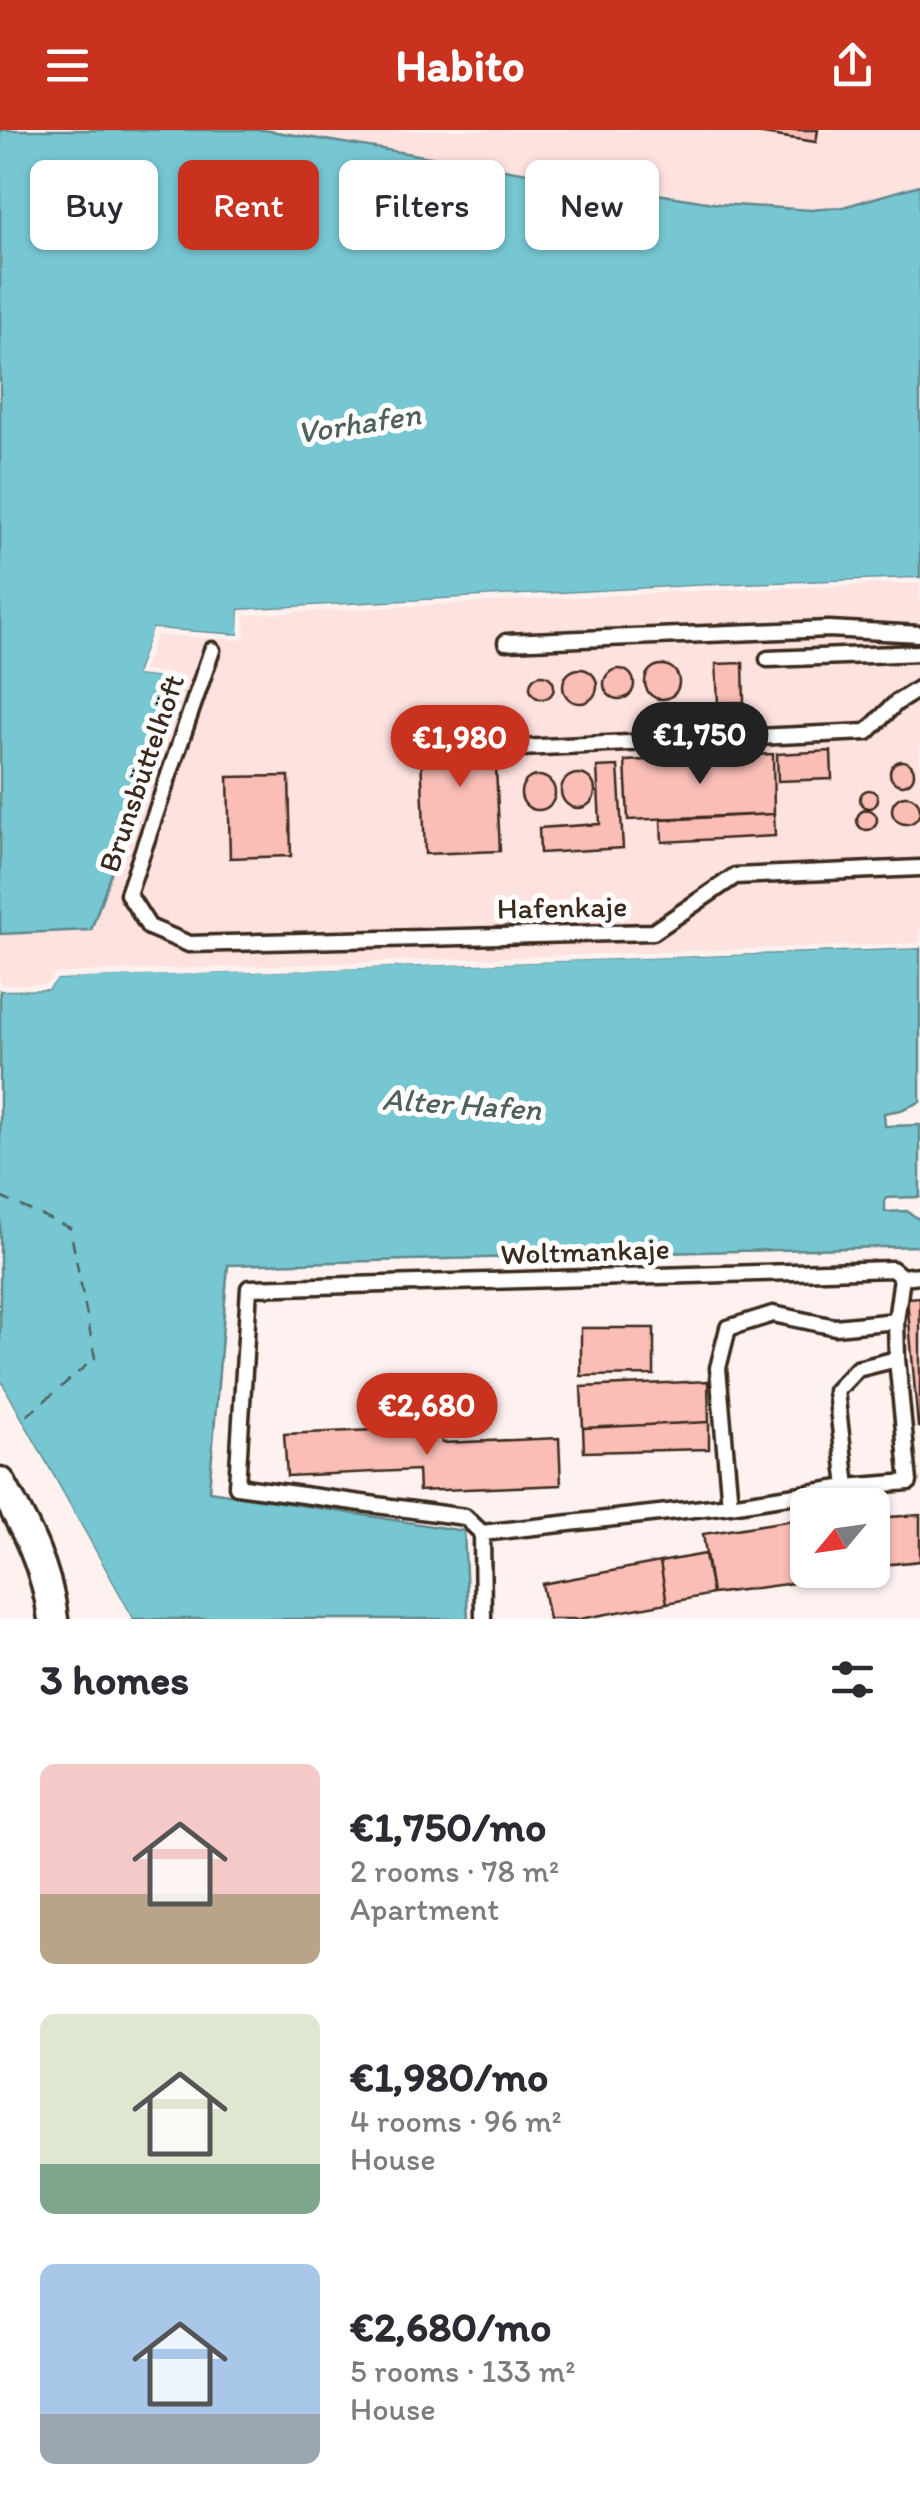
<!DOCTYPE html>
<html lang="en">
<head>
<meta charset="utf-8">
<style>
	:root { --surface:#fff; --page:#f7f7f7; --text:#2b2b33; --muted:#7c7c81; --accent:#c8321e }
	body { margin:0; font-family:Itim,sans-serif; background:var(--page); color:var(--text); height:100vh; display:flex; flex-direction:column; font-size:38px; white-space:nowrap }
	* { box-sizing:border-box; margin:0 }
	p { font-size:32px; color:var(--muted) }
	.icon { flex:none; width:55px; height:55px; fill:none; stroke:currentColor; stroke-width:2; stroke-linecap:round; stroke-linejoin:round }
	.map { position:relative; height:1489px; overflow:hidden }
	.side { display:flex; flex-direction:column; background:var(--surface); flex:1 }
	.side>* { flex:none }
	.guide { position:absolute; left:30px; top:30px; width:860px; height:90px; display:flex; gap:20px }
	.needle { width:65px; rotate:241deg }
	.tools { position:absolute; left:790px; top:1358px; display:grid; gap:20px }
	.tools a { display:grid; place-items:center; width:100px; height:100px; border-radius:15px; background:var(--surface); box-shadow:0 2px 8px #0004; font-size:50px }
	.price { position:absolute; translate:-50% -85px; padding:0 22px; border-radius:35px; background:var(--accent); color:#fff; font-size:32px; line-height:65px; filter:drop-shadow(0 2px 5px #0008) }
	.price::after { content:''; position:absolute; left:50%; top:60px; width:30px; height:22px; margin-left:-15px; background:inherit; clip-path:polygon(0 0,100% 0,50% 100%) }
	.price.active { background:#222; color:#fff }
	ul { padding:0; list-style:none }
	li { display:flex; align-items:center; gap:30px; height:250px; padding:0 40px }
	li span { display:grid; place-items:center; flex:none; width:280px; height:200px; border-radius:15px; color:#555 }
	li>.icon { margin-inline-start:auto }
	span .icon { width:120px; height:120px; fill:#fffc; stroke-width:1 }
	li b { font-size:42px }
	h2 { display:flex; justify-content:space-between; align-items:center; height:120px; padding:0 40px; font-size:42px }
	.tag { padding:0 35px; border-radius:15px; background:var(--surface); box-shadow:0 2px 8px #0004; font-size:35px; line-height:90px }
	.tag.active { background:var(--accent); color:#fff }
	header { display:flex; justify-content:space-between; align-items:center; height:130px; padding:0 40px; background:var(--accent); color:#fff; font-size:45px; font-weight:700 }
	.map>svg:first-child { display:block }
	.built { fill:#fde2e0 }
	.water { fill:#77c7d3; stroke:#5f888b; stroke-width:2.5 }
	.pier { fill:#fef2f1 }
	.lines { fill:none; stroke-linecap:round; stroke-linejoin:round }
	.ferry { stroke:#50615d; stroke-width:2.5; stroke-dasharray:12 10; stroke-linecap:butt }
	.building { fill:#fabeb7; stroke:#3b2a1e; stroke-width:2.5 }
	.lane-casing { stroke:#3b2a1e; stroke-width:21 }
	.street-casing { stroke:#3b2a1e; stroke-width:35 }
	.lane { stroke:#fff; stroke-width:14 }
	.street { stroke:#fff; stroke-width:28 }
	.labels { text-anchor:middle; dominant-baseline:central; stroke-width:10; stroke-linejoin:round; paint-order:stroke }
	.street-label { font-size:30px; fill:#3b2a1e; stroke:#fff }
	.water-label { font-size:32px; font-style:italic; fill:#50615d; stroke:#fff }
</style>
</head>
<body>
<header><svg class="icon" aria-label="menu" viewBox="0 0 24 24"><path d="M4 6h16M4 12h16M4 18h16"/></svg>Habito<svg class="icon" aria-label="share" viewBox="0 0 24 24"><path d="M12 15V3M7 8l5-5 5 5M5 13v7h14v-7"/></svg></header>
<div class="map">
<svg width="920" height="1489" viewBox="0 0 920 1489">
	<rect width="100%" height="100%" fill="#fef2f1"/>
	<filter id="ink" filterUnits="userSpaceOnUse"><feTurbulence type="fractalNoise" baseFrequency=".01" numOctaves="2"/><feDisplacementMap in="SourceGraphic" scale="20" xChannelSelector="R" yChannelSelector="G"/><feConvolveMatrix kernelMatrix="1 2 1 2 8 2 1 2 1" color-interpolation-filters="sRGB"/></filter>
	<g filter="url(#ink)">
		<path class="built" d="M264,0H920V55L842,77L782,80L719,74Z
			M920,448V818L0,860V804L92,799L136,545L152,499L240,480Z"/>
		<path class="water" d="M0,0H264L719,74L811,80L843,77L920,55V448L693,456L240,480V505L153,499L136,545L179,549L91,800L0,804Z
			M920,818V972L901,980L884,983L885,996L920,995V1067L885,1068V1082L907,1081L920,1090V1116L228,1135L209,1361L464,1401L468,1489H133L0,1250V860L48,859L56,849L86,847Z"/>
		<path class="pier" d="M920,448V453L693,461L245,485V506L241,510L156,505L143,541L180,544L184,550L136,545L152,499L239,505L240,480L693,456Z
			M920,813V818L57,849L48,859L0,860V855L46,854L55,844L86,842Z
			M0,1250L22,1290L133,1489H128L0,1261Z"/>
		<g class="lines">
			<path class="ferry" d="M0,1067L70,1098L95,1228L22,1290"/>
		</g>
		<path class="building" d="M737,0H818L816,12Z
			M743,533L744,572L718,573L716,534Z
			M645 552a17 17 0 1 1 34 0a17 17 0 1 1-34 0Z
			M604 554a15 15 0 1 1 30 0a15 15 0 1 1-30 0Z
			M563 556a17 17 0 1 1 34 0a17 17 0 1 1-34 0Z
			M530 557a12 12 0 1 1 24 0a12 12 0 1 1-24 0Z
			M494,595L500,721L425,724L420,598Z
			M831,621L832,649L778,651L777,624Z
			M773,624L774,684L628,690L625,631Z
			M890 643a12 12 0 1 1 24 0a12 12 0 1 1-24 0Z
			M618,636L623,718L540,723L539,698L600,694L597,637Z
			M561 661a17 17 0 1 1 34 0a17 17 0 1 1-34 0Z
			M289,646L291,726L230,728L228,647Z
			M521 663a17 17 0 1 1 34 0a17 17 0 1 1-34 0Z
			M860 669a9 9 0 1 1 18 0a9 9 0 1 1-18 0Z
			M892 680a14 14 0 1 1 28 0a14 14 0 1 1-28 0Z
			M857 690a10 10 0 1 1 20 0a10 10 0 1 1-20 0Z
			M774,684L775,706L662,712L661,690Z
			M920,1167V1297H918L907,1168Z
			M581,1198H654V1245L581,1246Z
			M708,1251L709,1292L583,1298L581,1257Z
			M709,1292V1319L584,1322L583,1298Z
			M441,1297L442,1313L559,1308L561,1355L419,1361L418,1340L287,1346L284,1304Z
			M920,1385V1431L872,1436V1388Z
			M800,1389L809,1451L712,1464L703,1404Z
			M705,1424L712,1464L667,1473L660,1432Z
			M660,1432L667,1473L580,1489H549L542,1454Z"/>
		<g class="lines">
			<defs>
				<path id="lane" d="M506,512L829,499L920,504
					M212,520L128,764L149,797L189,814L653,802L735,746L920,738
					M768,529L920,523
					M520,618L867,602L896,573L920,558
					M847,1357L909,1352L897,1229
					M730,1375L718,1238L728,1198L773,1184L835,1197L896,1191
					M482,1403L730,1375L847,1357L836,1261L857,1239L897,1229L896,1191L902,1147
					M483,1489L482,1403L465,1387L237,1356L249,1158L892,1139L902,1147L920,1145"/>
				<path id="street" d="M0,1352C25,1397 47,1437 53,1489"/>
			</defs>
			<use href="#lane" class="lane-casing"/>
			<use href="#street" class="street-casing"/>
			<use href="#lane" class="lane"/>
			<use href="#street" class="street"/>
		</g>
	</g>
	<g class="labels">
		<g class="street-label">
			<text transform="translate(141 643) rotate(-71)">Brunsbüttelhöft</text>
			<text transform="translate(562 777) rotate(-1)">Hafenkaje</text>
			<text transform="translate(585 1121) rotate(-2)">Woltmankaje</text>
		</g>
		<g class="water-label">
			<text transform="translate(359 293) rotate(-9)">Vorhafen</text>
			<text transform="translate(462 974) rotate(4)">Alter Hafen</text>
		</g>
	</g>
</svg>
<div class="tools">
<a><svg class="needle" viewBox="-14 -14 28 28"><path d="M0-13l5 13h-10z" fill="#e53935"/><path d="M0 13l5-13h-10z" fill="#7c7c81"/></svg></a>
</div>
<b class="price active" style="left:700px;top:657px">€1,750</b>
<b class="price" style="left:460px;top:660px">€1,980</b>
<b class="price" style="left:427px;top:1328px">€2,680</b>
<div class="guide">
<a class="tag">Buy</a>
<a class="tag active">Rent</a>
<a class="tag">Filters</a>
<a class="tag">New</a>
</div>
</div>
<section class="side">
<h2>3 homes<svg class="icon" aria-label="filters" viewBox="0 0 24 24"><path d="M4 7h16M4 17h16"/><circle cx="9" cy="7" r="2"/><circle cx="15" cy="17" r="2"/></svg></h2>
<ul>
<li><span style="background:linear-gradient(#f6c9c9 65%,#b9a48a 0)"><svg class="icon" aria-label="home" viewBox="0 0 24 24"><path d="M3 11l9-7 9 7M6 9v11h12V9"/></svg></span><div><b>€1,750/mo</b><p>2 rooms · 78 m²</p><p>Apartment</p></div></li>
<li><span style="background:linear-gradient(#dfe7d0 75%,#7fa58c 0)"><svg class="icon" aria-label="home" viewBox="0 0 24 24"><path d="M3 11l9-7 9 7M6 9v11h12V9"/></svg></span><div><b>€1,980/mo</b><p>4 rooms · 96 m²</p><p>House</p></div></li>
<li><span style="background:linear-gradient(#a9c7e8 75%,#9aa5b1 0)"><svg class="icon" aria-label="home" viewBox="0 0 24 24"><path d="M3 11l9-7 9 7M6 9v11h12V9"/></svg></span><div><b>€2,680/mo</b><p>5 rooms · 133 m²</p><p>House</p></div></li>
</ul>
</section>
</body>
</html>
